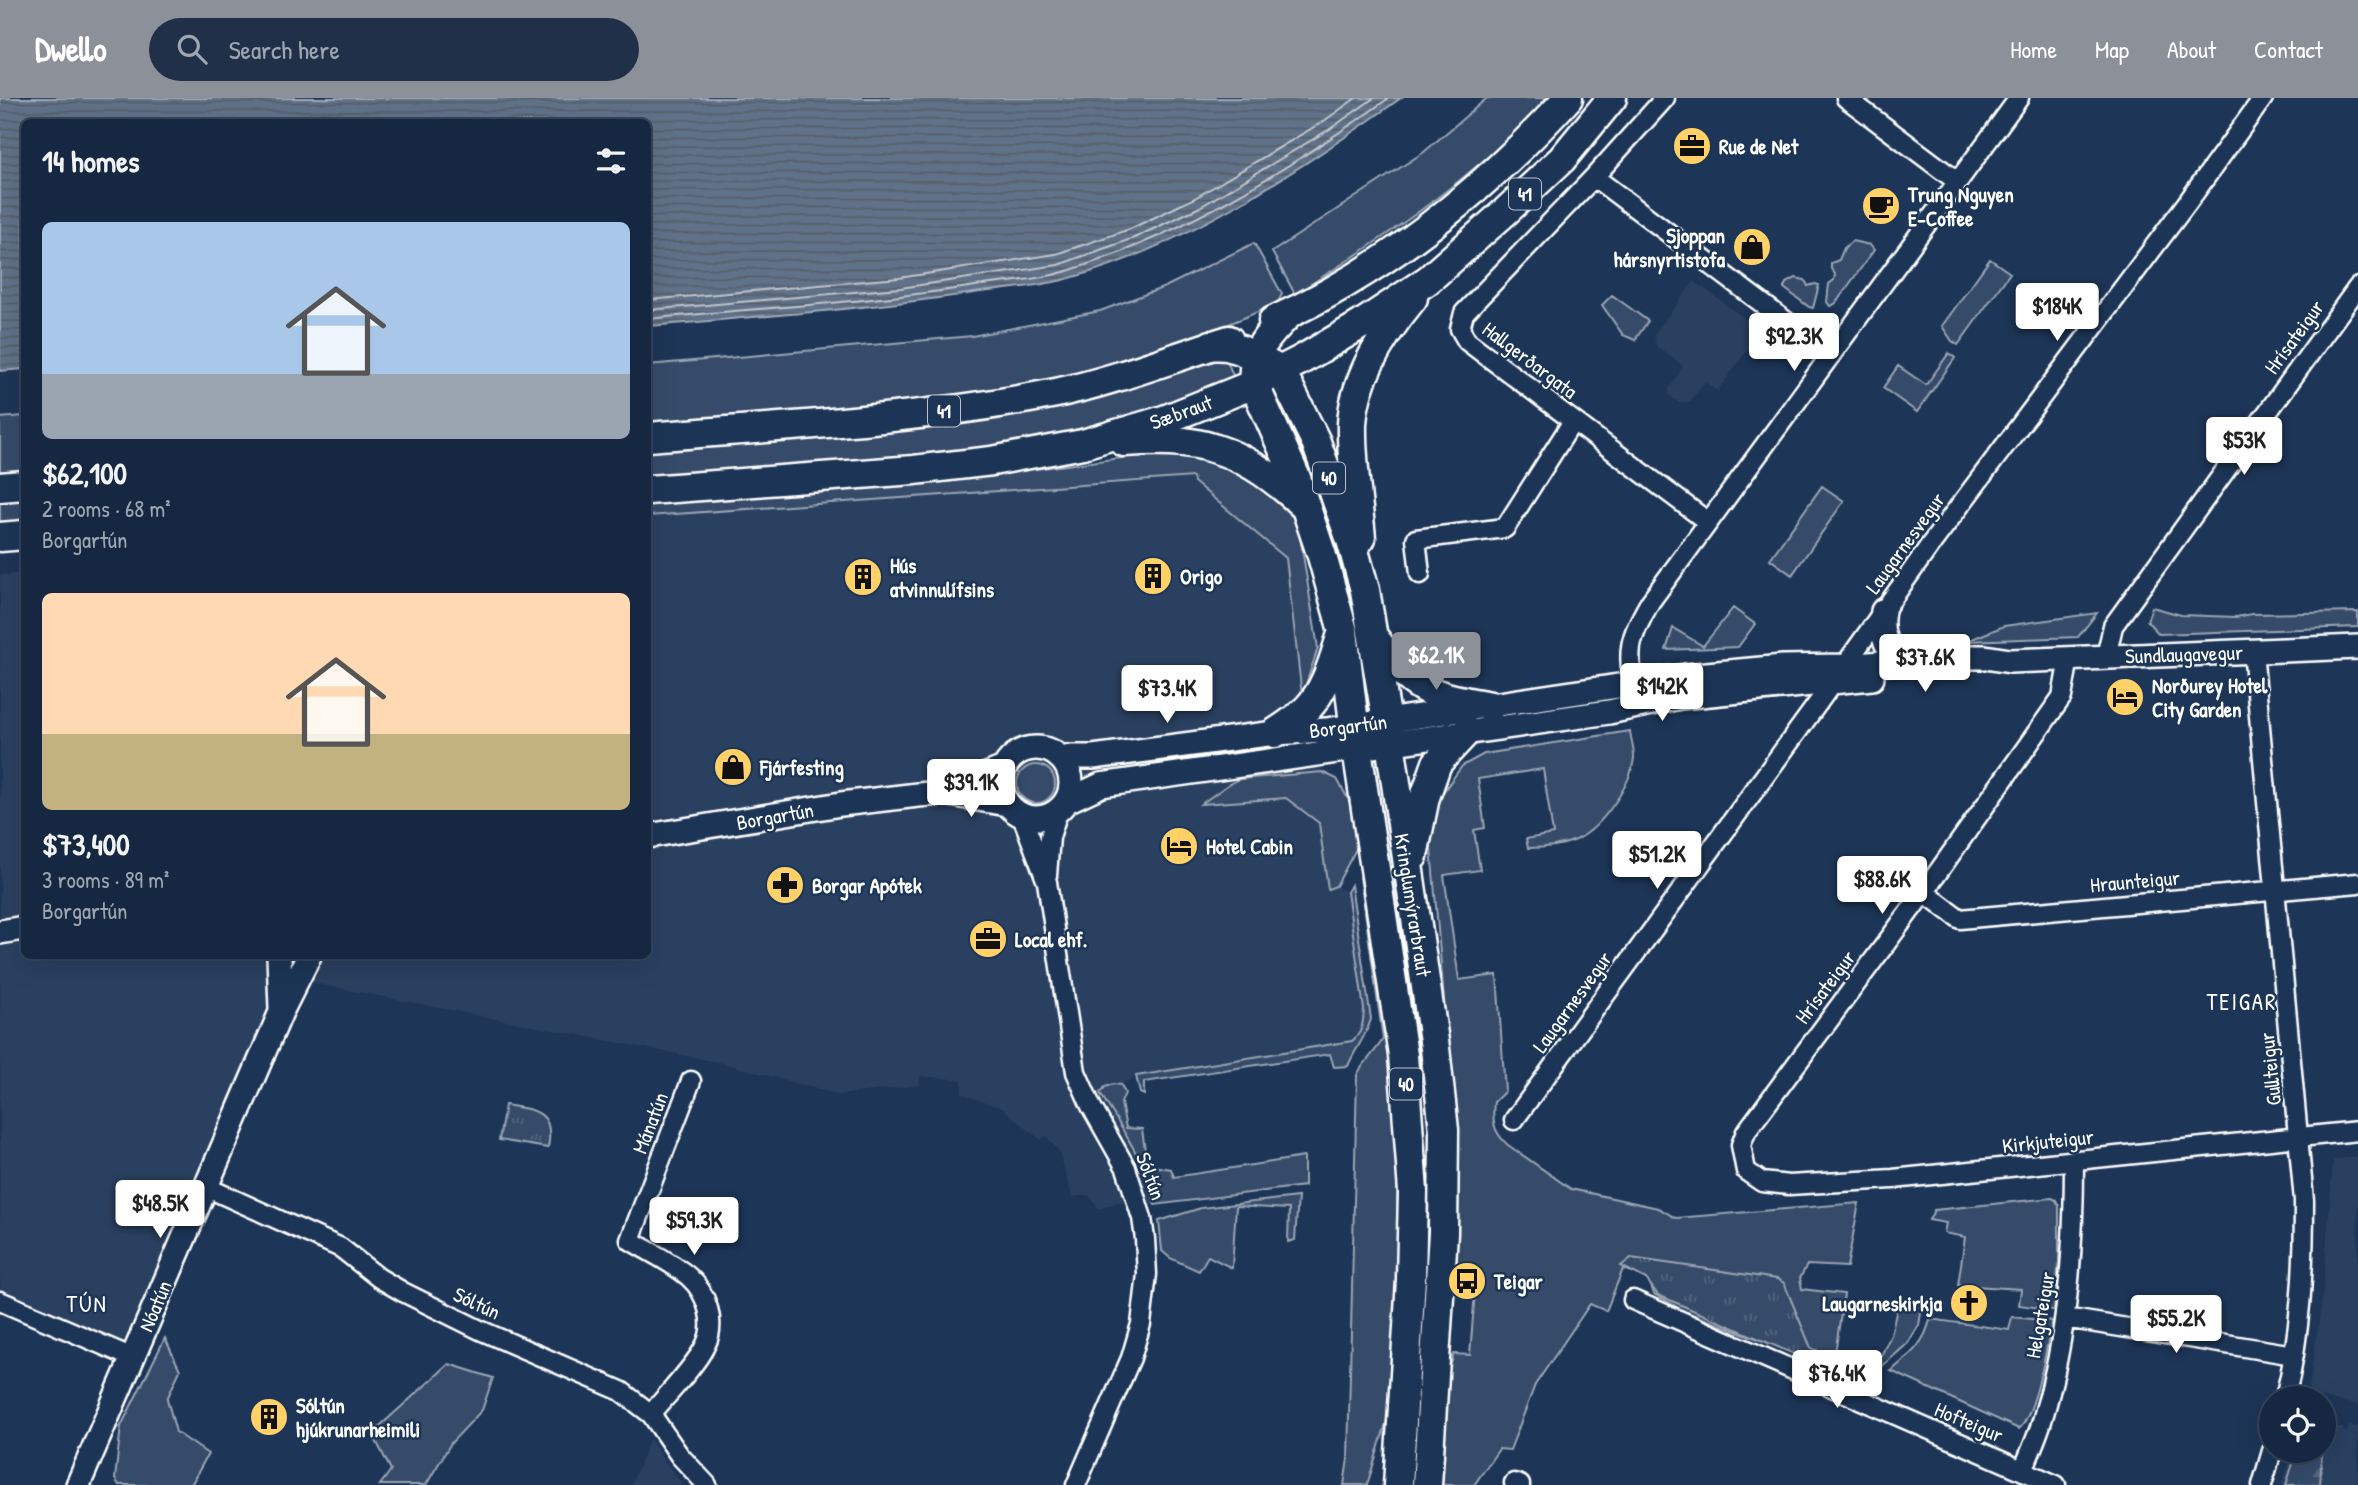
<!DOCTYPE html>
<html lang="en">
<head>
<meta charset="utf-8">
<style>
	:root { --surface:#162841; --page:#1f3048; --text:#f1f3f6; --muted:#9ea6b1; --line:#35445a; --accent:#8c9099 }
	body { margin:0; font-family:"Patrick Hand",sans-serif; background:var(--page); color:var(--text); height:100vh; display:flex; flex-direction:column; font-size:26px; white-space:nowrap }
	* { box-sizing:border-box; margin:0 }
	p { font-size:23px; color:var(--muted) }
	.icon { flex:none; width:38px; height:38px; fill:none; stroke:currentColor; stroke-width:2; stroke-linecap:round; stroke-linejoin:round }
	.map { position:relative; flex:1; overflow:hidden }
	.sheet { position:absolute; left:21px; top:21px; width:630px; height:840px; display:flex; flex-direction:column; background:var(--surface); border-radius:10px; box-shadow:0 7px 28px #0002,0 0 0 2px var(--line) }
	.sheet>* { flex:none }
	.buttons { position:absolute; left:2259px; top:1288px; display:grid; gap:14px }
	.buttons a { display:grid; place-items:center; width:77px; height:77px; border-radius:50%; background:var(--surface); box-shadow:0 7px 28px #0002,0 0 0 2px var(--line); font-size:35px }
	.price { position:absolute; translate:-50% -60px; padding:0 16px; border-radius:7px; background:#fff; color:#222; font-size:23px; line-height:46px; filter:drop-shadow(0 2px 4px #0008) }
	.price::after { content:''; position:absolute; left:50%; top:42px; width:21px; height:16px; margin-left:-10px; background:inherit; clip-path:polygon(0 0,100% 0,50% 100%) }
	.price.selected { background:var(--accent); color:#fff }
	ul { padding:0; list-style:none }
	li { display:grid; align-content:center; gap:14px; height:371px; padding:0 21px }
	li span { display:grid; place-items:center; height:217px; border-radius:10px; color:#555 }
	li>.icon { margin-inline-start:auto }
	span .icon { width:126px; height:126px; fill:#fffc; stroke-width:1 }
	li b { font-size:30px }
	h2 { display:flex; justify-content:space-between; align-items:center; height:84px; padding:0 21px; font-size:30px }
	header { display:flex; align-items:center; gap:42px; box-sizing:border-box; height:98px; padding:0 35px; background:var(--accent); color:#fff }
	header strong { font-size:33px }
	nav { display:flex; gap:38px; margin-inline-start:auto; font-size:24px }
	.search { width:490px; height:63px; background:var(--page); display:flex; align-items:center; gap:18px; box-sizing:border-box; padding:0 24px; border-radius:38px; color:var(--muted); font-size:26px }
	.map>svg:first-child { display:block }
	.built { fill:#2a4161 }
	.grass { fill:#364b69; stroke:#9aa5b4; stroke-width:2 }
	.forest { fill:url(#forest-firs); stroke:#9aa5b4; stroke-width:2 }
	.park { fill:url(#park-tufts); stroke:#9aa5b4; stroke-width:2 }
	.water { fill:url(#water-rules); stroke:#a0aab8; stroke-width:2 }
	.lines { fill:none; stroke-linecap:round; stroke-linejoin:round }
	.shore { stroke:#c0c7d0; stroke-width:2 }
	.minor-casing { stroke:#fff; stroke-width:23 }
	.tertiary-casing { stroke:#fff; stroke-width:28 }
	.primary-casing { stroke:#fff; stroke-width:33 }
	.minor { stroke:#1d3557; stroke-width:18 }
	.tertiary { stroke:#1d3557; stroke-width:23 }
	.primary { stroke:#1d3557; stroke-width:28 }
	.labels { text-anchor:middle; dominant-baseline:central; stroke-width:5; stroke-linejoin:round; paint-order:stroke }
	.shield { fill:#1d3557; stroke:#bbc2cd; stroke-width:2 }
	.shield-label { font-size:19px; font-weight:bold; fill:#fff }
	.poi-label { font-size:21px; font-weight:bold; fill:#fff; stroke:#1d3557; text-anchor:start }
	.street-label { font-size:21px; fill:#fff; stroke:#1d3557 }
	.neighbourhood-label { font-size:23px; letter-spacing:2px; fill:#fff; stroke:#1d3557 }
</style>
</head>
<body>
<header>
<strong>Dwello</strong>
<div class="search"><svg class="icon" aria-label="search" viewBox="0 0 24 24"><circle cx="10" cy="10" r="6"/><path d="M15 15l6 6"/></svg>Search here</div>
<nav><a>Home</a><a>Map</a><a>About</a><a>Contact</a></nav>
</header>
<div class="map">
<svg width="2358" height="1387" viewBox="0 0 2358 1387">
	<defs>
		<pattern id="forest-firs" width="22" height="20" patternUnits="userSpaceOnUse" patternTransform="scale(1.75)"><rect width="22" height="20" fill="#364b69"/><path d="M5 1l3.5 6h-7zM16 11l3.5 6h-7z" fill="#546680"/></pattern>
		<pattern id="park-tufts" width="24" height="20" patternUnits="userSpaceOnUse" patternTransform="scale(1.75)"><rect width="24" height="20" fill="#364b69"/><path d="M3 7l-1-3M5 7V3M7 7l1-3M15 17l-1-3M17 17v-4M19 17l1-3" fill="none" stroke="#546680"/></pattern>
		<pattern id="water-rules" width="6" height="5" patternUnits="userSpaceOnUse" patternTransform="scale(1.75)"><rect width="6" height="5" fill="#617289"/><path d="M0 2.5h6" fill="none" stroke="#555d67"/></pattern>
	</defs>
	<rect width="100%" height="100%" fill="#1d3557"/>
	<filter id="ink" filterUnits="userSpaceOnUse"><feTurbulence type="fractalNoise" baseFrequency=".0143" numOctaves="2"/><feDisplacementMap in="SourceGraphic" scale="14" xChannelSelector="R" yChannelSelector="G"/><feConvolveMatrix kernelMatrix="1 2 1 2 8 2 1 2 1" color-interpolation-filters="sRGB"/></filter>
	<g filter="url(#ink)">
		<path class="built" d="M1694,183L1762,233L1717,293L1705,284L1690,303L1679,305L1669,297V291L1683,268L1656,248L1654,237Z
			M1194,379V384L1287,460L1302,598L1322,674L1240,681L1229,686L1202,705L1286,700L1319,725L1328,791L1336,788L1347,794L1364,911L1363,926L1360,937L1352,943L1136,978L1121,987L1113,986L1100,995L1140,1059L1149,1081L1155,1107L1118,1104L1099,1111L1089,1097L1072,1099L1060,1055L1046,1038L1041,1042L1002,1010L962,996V982L920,978V987L839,997L722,965L287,880L194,1087L126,1248L0,1196V477L24,475V858H648V418Z
			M2358,1058V1307L2308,1297L2323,1195L2333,1062Z
			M2324,1326L2343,1330V1333L2347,1334L2349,1327L2358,1329V1387H2282L2293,1353H2324Z
			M650,1340L662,1360L683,1387H631Z"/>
		<path class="grass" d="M1487,0H1549C1475,79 1387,139 1295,196L1272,154L1424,54Z
			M1852,143L1870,147L1874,152L1835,206L1830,208L1827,204L1829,186L1834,182L1835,176L1831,171V165L1839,162L1844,150Z
			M1254,145L1282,196L1277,206L1159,255L1064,284L972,302L648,330V267L972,238L1100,213L1165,189Z
			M1990,161L2010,175L1958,247L1952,243L1942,228Z
			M1796,180L1805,182L1808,188L1815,186L1819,187L1813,210L1809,209L1784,190L1786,185Z
			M1612,197L1648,223L1635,242L1623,237L1602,207Z
			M1949,255L1955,260L1917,314L1883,290L1898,268L1926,287Z
			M1203,260H1226L1234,280L1169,306L1056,337L972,354L648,382V353L932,329L1042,310Z
			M24,318V378L0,380V320Z
			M1168,354L1220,363L1295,407L1318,550L1302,598L1286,460L1194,384L1193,379L648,418V404L973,379Z
			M1822,388L1844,403L1792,477L1770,461Z
			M24,398V431L0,433V400Z
			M2152,509L2181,517L2236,519L2252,516L2358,514V529L2159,536L2147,523Z
			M1733,510L1755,526L1738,549L1666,552L1673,530L1703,548Z
			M2097,515L2078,539L1967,543L2004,528Z
			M1630,633C1631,641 1634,651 1634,660C1631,688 1601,730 1576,742C1561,748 1544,750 1528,750L1526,741L1553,736L1543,671L1478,681L1485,730L1474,732L1480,772L1444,777L1459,882L1497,877L1505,993L1494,1004C1492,1023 1493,1034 1508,1047L1571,1091L1658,1110L1676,1120L1859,1105L1847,1169L1807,1167L1800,1180L1802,1191L1844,1196L1833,1269L1686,1214L1654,1196L1648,1180L1623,1171L1606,1213L1590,1206L1535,1287L1510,1352L1499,1351L1474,1387H1438L1446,1282L1454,1256L1470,1257L1476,1180L1460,1178L1454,1149L1457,1052L1429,727L1444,693L1462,668L1484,656Z
			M1017 686a19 19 0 1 1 38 0a19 19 0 1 1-38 0Z
			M1322,674L1337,681L1352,708L1356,751L1336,788L1328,791L1319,725L1286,700L1201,706L1229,686L1240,681Z
			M1368,775L1395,990L1399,1178L1393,1303L1367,1387H1344L1348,1361L1357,977C1364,963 1375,955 1383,941L1360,779Z
			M1351,787L1371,921C1366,939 1355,951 1348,968L1334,969L1330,956L1144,984V997L1140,995L1136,978L1352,943C1363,934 1363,925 1364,911L1347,794Z
			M1113,986L1121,987L1125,995L1121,1005L1126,1030L1142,1031L1147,1067L1171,1071L1174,1079L1304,1059V1088L1155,1107C1145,1063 1123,1032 1100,995L1105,989Z
			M1298,1099L1295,1142L1288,1144L1289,1111L1236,1108L1232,1170L1208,1158L1199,1173L1170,1160L1162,1153L1159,1123L1201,1110Z
			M2052,1100L2056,1102L2059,1108V1162L2054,1212L2019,1207L2021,1191L1958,1187L1965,1139L1944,1135L1946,1125L1929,1122L1934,1112Z
			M1898,1206L1922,1209L1919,1227L1908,1245L1879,1271V1262L1891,1237Z
			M2012,1219L2052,1223C2048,1245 2034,1319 2019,1331L1891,1273C1909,1258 1925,1246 1930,1221L2009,1232Z
			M165,1240L180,1272L167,1301L176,1334L208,1356L191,1387H119L115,1381L121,1328Z
			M449,1266L493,1280L482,1312L451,1345L426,1387H380L391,1372L372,1335Z"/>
		<path class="forest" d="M2297,1353H2322L2320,1387H2286Z"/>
		<path class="park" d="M505,1007C536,1012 555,1013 548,1050L499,1042Z
			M1631,1160L1777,1181L1784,1185L1811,1250L1817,1252L1810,1263L1658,1197L1646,1181L1621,1168Z"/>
		<path class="water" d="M0,0H1401C1303,70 1180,152 1063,182C1034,189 1003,191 974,195C866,211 756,219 648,228V24H24V271L0,273Z"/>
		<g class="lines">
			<path class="shore" d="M648,202L899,180L1056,156L1130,131L1195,100L1324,23L1356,0
				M648,212L900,190L1058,167L1134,140L1200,109L1330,31L1374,0
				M648,221C755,210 863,205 969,189C1000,184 1034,183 1064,174C1182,138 1289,71 1389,0"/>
			<defs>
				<path id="minor" d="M1665,0L1594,79L1464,215L1460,231L1467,243L1708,424
					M1846,0L1958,84
					M1594,79L1831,257
					M1420,476L1416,441L1505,430L1573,323
					M2253,553L2304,1103C2304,1169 2301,1236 2285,1300
					M2106,559L2113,528L2358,189
					M2069,560L2062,599L1924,794L1746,1034L1741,1047L1746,1073L1762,1084L1789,1087L1893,1081L2358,1033
					M1634,595C1628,550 1627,545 1650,504L2019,0
					M1022,718L1047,784L1076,974L1091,1008L1126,1070L1142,1120L1145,1141L1147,1176L1141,1226L1131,1260L1076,1387
					M1047,777L1050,739L1058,713
					M1924,794L1960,821L2358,785
					M1514,1022L1818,605L1931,446L2187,105L2263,0
					M206,1089L341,1150L379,1180L403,1194L480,1232L621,1293L651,1316L680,1358L707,1387
					M1633,1202L2056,1387
					M0,1203L133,1260
					M2065,1220L2294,1257
					M651,1316C666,1298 696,1267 705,1248C717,1226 707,1195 689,1179C672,1164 649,1154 630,1142L691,983
					M2023,1373C2029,1356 2037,1340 2042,1323C2068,1238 2074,1151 2074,1064
					M1514,1385L1520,1387
					M2262,1387L2272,1353"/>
				<path id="tertiary" d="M1883,513C1879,534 1885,550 1902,563
					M1001 685a35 35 0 1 1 70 0a35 35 0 1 1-70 0Z
					M1059,659H1093L1275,635L1326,632L1685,578L1783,569L1843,568L1960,559H1985L2010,563L2358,549
					M945,694L1004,670
					M1067,703L1101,687L1609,614L1680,599L1872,580
					M648,738L841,706L918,697L944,695L1007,706
					M0,834L24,830
					M279,858L281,910
					M78,1387L281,914L309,858"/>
				<path id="primary" d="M1290,215C1269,235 1250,255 1254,286L1296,380L1322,458L1343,533L1357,651L1403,957L1413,1094L1411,1182L1398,1387
					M1273,223C1386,172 1485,91 1568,0
					M1211,247L1227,248L1241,252L1281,273L1316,344L1351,442L1365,492L1387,624L1435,950L1444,1032L1443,1135L1427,1387
					M648,339C784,328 921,322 1056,295C1114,283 1172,260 1229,242
					M1124,344C1154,342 1188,341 1216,351C1249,361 1279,384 1303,407
					M0,389L24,387
					M648,392L914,372L992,363L1083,346L1164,322L1254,286L1301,262L1362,226L1428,182L1505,114L1562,61L1612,0
					M0,439L24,437
					M1361,440C1358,403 1351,364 1352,326C1354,279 1385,234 1413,200
					M1375,541C1415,594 1427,597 1491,608
					M1275,635C1286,628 1298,620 1307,611C1326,591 1333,564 1341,539
					M1413,758L1425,699L1437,665L1467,633"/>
			</defs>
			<use href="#minor" class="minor-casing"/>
			<use href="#tertiary" class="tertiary-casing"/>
			<use href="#primary" class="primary-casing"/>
			<use href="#minor" class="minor"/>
			<use href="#tertiary" class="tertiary"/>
			<use href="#primary" class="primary"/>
		</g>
	</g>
	<defs>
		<symbol id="office-disc" viewBox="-11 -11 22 22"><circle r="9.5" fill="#ffd166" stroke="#1d3557"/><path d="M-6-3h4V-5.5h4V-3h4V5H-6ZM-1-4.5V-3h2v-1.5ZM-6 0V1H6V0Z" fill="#111"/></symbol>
		<symbol id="cafe-disc" viewBox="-11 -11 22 22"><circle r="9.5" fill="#ffd166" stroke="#1d3557"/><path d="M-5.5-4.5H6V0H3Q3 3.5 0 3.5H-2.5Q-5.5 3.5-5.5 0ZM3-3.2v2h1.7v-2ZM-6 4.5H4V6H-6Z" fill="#111"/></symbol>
		<symbol id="shop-disc" viewBox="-11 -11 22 22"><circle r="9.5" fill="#ffd166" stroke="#1d3557"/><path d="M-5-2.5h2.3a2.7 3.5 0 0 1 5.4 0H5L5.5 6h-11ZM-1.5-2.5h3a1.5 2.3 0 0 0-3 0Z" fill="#111"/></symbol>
		<symbol id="building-disc" viewBox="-11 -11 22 22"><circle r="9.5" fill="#ffd166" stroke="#1d3557"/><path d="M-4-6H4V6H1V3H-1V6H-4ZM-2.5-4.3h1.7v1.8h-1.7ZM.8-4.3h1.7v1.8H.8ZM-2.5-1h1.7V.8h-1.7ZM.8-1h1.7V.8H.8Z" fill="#111"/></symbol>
		<symbol id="hotel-disc" viewBox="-11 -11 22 22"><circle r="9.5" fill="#ffd166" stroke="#1d3557"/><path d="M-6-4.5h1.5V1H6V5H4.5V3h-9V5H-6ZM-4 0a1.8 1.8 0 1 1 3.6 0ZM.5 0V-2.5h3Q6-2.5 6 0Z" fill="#111"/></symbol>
		<symbol id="pharmacy-disc" viewBox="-11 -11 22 22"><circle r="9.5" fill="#ffd166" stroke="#1d3557"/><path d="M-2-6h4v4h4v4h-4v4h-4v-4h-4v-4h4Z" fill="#111"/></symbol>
		<symbol id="bus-disc" viewBox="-11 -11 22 22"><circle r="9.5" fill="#ffd166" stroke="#1d3557"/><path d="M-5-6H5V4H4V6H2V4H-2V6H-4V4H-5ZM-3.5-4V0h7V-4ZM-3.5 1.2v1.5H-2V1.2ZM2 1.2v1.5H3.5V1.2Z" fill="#111"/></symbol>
		<symbol id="church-disc" viewBox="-11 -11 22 22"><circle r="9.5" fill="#ffd166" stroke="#1d3557"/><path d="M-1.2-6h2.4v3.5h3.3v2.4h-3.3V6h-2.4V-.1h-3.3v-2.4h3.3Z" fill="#111"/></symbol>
	</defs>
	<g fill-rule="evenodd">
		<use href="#office-disc" x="1670" y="26" width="44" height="44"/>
		<use href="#cafe-disc" x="1859" y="86" width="44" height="44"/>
		<use href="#shop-disc" x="1730" y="127" width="44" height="44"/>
		<use href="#building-disc" x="1131" y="456" width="44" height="44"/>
		<use href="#building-disc" x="841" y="457" width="44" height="44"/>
		<use href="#hotel-disc" x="2103" y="577" width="44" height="44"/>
		<use href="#shop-disc" x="711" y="647" width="44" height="44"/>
		<use href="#hotel-disc" x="1157" y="726" width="44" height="44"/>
		<use href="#pharmacy-disc" x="763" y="765" width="44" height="44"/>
		<use href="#office-disc" x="966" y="819" width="44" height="44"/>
		<use href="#bus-disc" x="1445" y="1161" width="44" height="44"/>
		<use href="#church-disc" x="1947" y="1183" width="44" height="44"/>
		<use href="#building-disc" x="247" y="1297" width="44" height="44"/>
	</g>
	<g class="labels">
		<g class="shield">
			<rect x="1509" y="80.5" width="32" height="31" rx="5"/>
			<rect x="928" y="297.5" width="32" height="31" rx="5"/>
			<rect x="1313" y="364.5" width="32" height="31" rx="5"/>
			<rect x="1390" y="970.5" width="32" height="31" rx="5"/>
		</g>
		<g class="shield-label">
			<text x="1525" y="96">41</text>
			<text x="944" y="313">41</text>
			<text x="1329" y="380">40</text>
			<text x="1406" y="986">40</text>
		</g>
		<g class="poi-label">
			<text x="1719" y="48">Rue de Net</text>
			<text x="1908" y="96">Trung Nguyen<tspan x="1908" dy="24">E-Coffee</tspan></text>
			<text x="1725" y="137" text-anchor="end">Sjoppan<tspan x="1725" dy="24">hársnyrtistofa</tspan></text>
			<text x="890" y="467">Hús<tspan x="890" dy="24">atvinnulífsins</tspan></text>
			<text x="1180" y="478">Origo</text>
			<text x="2152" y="587">Norðurey Hotel<tspan x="2152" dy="24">City Garden</tspan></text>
			<text x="760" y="669">Fjárfesting</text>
			<text x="1206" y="748">Hotel Cabin</text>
			<text x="812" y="787">Borgar Apótek</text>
			<text x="1015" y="841">Local ehf.</text>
			<text x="1494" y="1183">Teigar</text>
			<text x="1942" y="1205" text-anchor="end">Laugarneskirkja</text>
			<text x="296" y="1307">Sóltún<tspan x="296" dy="24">hjúkrunarheimili</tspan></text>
		</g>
		<g class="street-label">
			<text transform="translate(2294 239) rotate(-54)">Hrísateigur</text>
			<text transform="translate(1530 262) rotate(37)">Hallgerðargata</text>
			<text transform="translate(1181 314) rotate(-20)">Sæbraut</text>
			<text transform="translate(1905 445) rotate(-54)">Laugarnesvegur</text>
			<text transform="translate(2184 556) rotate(-2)">Sundlaugavegur</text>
			<text transform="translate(1348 628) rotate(-7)">Borgartún</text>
			<text transform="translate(775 718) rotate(-10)">Borgartún</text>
			<text transform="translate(2135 783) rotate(-5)">Hraunteigur</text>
			<text transform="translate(1413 807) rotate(81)">Kringlumýrarbraut</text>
			<text transform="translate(1825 889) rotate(-53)">Hrísateigur</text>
			<text transform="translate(1572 904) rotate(-54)">Laugarnesvegur</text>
			<text transform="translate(2270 971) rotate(-96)">Gullteigur</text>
			<text transform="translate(650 1025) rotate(-69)">Mánatún</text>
			<text transform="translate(2048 1043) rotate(-6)">Kirkjuteigur</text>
			<text transform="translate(1151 1078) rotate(70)">Sóltún</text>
			<text transform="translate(477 1205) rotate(25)">Sóltún</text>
			<text transform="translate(155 1208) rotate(-67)">Nóatún</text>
			<text transform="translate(2040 1217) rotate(-80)">Helgateigur</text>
			<text transform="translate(1969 1324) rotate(23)">Hofteigur</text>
		</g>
		<g class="neighbourhood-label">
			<text x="2242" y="903">TEIGAR</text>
			<text x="87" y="1205">TÚN</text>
		</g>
	</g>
</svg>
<div class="buttons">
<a><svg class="icon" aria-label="locate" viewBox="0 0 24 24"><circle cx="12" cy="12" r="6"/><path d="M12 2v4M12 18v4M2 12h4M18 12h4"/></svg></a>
</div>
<b class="price" style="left:2057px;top:245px">$184K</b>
<b class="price" style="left:1794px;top:275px">$92.3K</b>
<b class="price" style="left:2244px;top:379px">$53K</b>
<b class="price selected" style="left:1436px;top:594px">$62.1K</b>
<b class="price" style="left:1925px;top:596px">$37.6K</b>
<b class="price" style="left:1662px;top:625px">$142K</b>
<b class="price" style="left:1167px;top:627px">$73.4K</b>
<b class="price" style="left:971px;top:721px">$39.1K</b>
<b class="price" style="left:1657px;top:793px">$51.2K</b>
<b class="price" style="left:1882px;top:818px">$88.6K</b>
<b class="price" style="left:160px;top:1142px">$48.5K</b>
<b class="price" style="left:694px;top:1159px">$59.3K</b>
<b class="price" style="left:2176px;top:1257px">$55.2K</b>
<b class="price" style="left:1837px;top:1312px">$76.4K</b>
<section class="sheet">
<h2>14 homes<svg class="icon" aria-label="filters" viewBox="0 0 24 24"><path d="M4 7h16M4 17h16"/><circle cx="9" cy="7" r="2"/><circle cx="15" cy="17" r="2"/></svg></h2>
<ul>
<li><span style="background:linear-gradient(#a9c7e8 70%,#9aa5b1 0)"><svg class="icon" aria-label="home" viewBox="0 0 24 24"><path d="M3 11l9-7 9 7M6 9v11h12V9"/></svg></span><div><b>$62,100</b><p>2 rooms · 68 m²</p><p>Borgartún</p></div></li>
<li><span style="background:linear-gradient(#ffd9b3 65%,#c2b280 0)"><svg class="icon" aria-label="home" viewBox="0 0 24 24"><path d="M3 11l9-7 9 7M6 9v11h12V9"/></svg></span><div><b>$73,400</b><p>3 rooms · 89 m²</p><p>Borgartún</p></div></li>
</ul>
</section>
</div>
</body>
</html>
